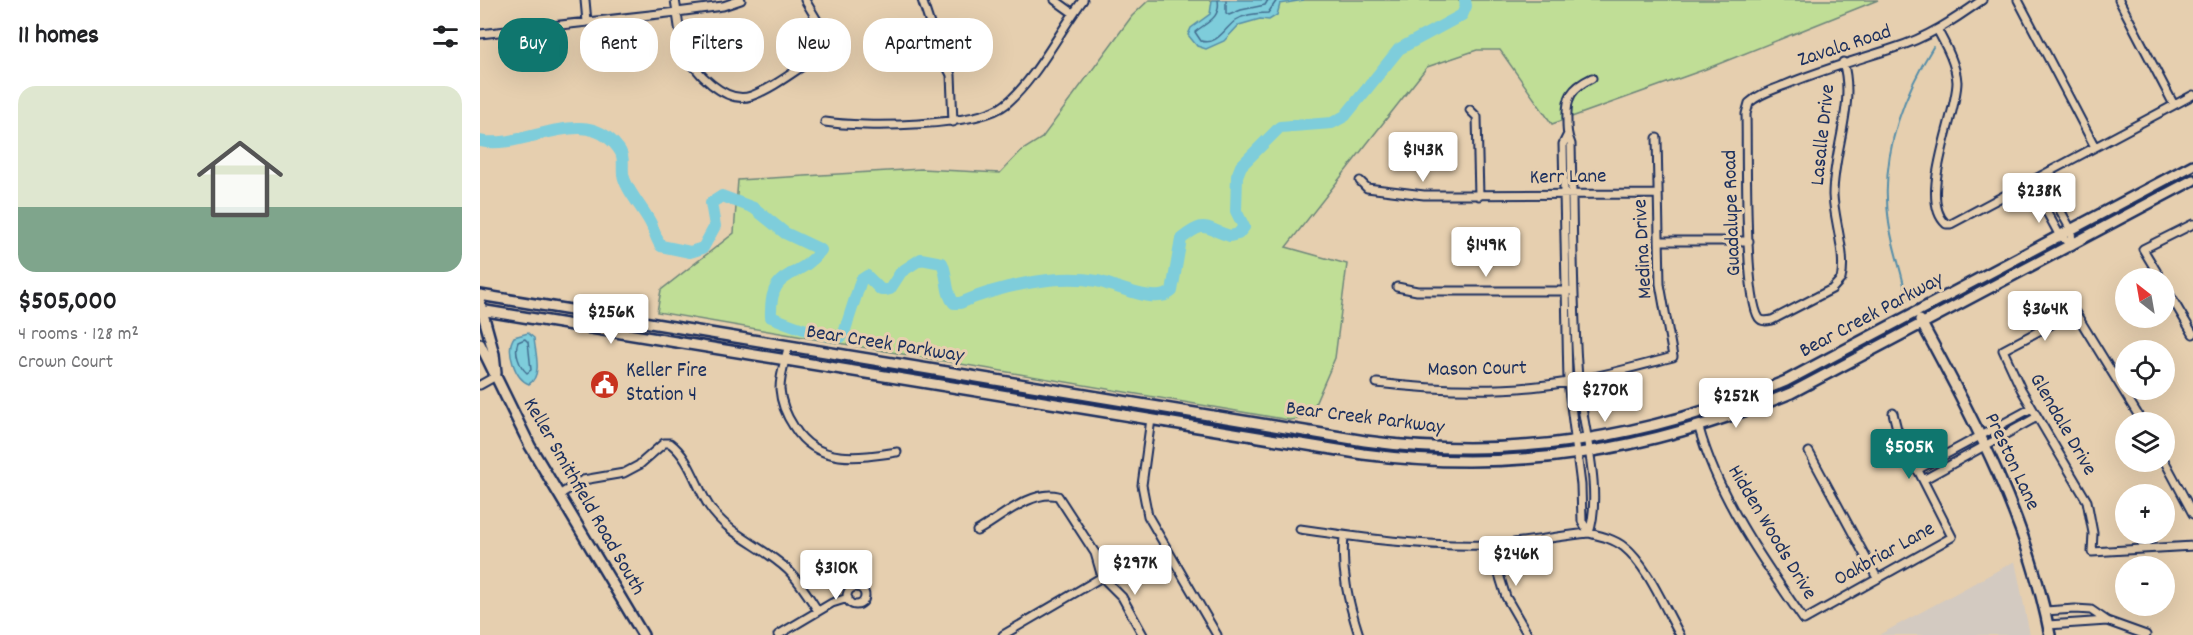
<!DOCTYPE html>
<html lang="en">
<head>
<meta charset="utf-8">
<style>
	:root { --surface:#fff; --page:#f2f2f2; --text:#202124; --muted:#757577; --line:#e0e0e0; --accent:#0f766e }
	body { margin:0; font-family:Dekko,sans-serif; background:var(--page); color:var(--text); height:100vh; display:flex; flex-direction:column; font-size:22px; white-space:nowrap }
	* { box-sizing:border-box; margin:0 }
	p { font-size:20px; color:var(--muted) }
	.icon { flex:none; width:33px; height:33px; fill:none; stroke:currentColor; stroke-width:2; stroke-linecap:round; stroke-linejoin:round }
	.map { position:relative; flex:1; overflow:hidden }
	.drawer { display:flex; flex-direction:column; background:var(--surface); width:480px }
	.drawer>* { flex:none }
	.top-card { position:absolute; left:18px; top:18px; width:570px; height:54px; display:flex; gap:12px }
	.needle { width:39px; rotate:329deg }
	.controls { position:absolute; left:1635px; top:268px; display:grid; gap:12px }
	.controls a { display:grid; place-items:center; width:60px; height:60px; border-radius:50%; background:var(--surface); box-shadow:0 6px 24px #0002; font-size:30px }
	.price { position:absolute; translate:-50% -51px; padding:0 14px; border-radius:6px; background:#fff; color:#222; font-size:20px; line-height:39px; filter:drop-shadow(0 2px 3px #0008) }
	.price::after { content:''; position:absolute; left:50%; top:36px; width:18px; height:14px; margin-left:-9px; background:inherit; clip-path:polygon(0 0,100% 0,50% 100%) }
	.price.on { background:var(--accent); color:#fff }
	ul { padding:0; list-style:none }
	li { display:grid; align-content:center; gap:12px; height:318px; padding:0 18px }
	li+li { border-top:2px solid var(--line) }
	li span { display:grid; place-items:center; height:186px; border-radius:18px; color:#555 }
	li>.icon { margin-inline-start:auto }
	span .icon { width:108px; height:108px; fill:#fffc; stroke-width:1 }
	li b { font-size:26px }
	h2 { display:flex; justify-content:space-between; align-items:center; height:72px; padding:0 18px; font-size:26px }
	.tag { padding:0 21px; border-radius:24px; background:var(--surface); box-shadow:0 6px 24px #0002; font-size:21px; line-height:54px }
	.tag.on { background:var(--accent); color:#fff }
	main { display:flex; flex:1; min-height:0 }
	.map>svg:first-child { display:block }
	.built { fill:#d3cac1 }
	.green { fill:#c0de96; stroke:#6e867a; stroke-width:1.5 }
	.water { fill:#7ecddb; stroke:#568ea9; stroke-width:1.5 }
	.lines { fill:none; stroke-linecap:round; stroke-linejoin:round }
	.shore { stroke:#436e90; stroke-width:1.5 }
	.stream { stroke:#568ea9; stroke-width:2 }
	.river { stroke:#7ecddb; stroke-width:12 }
	.street-casing { stroke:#1b2f5e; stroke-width:11 }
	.secondary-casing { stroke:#1b2f5e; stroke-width:14 }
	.street { stroke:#e6cfaf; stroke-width:7 }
	.secondary { stroke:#e6cfaf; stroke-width:9 }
	.labels { text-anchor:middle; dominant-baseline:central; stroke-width:6; stroke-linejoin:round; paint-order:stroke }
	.street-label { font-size:21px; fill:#1b2f5e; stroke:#e6cfaf }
	.poi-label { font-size:21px; fill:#1b2f5e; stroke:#e6cfaf; text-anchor:start }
</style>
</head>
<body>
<main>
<section class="drawer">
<h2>11 homes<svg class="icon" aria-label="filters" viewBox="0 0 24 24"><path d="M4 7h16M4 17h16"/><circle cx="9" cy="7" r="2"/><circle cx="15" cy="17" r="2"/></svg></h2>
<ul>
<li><span style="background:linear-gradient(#dfe7d0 65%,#7fa58c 0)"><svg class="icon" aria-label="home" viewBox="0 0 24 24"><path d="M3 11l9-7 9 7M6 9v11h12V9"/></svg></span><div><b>$505,000</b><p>4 rooms · 128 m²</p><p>Crown Court</p></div></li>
</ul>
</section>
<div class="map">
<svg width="1713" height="635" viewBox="0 0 1713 635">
	<rect width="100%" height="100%" fill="#e6cfaf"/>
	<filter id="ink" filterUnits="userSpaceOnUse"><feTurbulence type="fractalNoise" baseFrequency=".0167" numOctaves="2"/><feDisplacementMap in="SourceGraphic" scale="12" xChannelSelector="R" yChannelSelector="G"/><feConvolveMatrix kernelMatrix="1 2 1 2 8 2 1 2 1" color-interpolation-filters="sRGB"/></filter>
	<g filter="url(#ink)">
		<path class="built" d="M1535,561L1550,635H1399Z"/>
		<path class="green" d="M669,0H1398L1226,69L1072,124L1020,50H997L947,67L806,247L867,264L855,358L829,418L809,420L177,312L181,290L254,233L258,180L441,169L520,173L541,151L562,138L652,16Z"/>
		<path class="water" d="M732,0H824L800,4L797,15L789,20L780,19L759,25L744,41L726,49L717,46L708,35L711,28L730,14Z
			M48,333L54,338C55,352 63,375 49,384C35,379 25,350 34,337Z"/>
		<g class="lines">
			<path class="shore" d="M738,0C741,18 727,22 715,32L721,41C737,46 745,28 756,20C765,14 778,13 788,13L797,0
				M746,0V13L749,15L761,10L785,5L788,0
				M45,339L48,342L51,370L47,373C39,366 34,352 38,342Z"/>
			<path class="stream" d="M1427,300C1423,274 1413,250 1409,223C1400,161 1420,100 1453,47"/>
			<path class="river" d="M0,141C44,151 104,102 138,148C145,156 142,165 143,174C145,190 166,211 172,226C175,233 176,239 181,246L210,252L223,248L235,226L231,203L242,196L274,208L305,233L341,250C318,282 289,266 291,317C314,326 336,335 361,337L364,333L381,280L387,276L401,290H406L410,289L421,272L441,259L462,263C468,275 465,293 474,303H480C518,287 576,273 617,281C636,285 677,306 692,291L701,239C726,219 724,228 750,236L758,234L764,227L756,211L757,176L761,166L800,127L852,123L865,116L919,49L982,15L986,6L985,0"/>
			<defs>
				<path id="street" d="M105,0L107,22
					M195,0C198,16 199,35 204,50C213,71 246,105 271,96C294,88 317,69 338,56L345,47L347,37L325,0
					M442,0L459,51L471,75L473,122
					M575,0L593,13
					M1538,0L1615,147
					M1639,0L1694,105
					M1458,31C1466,46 1476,64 1477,82C1477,115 1437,198 1466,224H1471L1713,95
					M0,34L197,12L243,6L261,0
					M1363,62C1376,103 1353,151 1353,195C1354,220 1367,256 1361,279L1352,289L1292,320C1287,321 1282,322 1279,318C1264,297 1267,147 1266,114L1269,103C1279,94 1292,90 1305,85C1341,70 1377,60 1414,48C1447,38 1474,20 1502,0
					M990,110L997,117L999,196
					M345,122C382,128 499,127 526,104C556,79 579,32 603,0
					M1087,136L1083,144L1088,382L1101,485L1102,521L1109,533
					M1562,177L1591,230L1592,245
					M880,181L887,188L944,195L1177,194
					M1551,183L1580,236L1592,245
					M1179,241H1269
					M1681,279L1663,249L1713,224
					M1684,285L1713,334
					M917,287L937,291H1088
					M308,348C305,361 300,375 300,389C301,403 306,415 314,427C337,465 379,458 417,452
					M897,383C963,391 1033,393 1099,380C1131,374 1162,365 1193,357L1180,284L1177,138
					M0,385L16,376
					M671,419L662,485L668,516L737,635
					M1663,423L1595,312L1523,350L1541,389L1607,501L1613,533L1612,552L1713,546
					M1219,428C1238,497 1283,561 1324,620L1472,537L1417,429L1413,413
					M1329,452L1397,578
					M1684,460L1713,514
					M1437,470L1552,408
					M1443,480L1557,417
					M79,495L103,480L144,473L159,465L184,443H190C210,458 216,486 229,506C249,536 283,546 308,570C320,582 329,597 338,611
					M820,529C882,538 945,547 1008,545C1042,544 1076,536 1109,533C1121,536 1134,539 1144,547C1167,565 1185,609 1200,635
					M497,531C519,519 552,489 578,496L615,553L622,577L642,597L663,635
					M1109,533C1123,489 1102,425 1098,378C1092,300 1093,222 1091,144C1087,135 1087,129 1087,120C1086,97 1091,88 1112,78
					M864,536C861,571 868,601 879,635
					M1010,545L1026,597L1048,635
					M367 596a9 9 0 1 1 18 0a9 9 0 1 1-18 0Z
					M1565,611L1595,609L1611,610L1627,621L1666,635
					M1568,625L1627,621
					M298,635L352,603L368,598
					M523,635L622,577"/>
				<path id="secondary" d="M0,295L885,441C1033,461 1169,438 1306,381L1713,165
					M0,303L14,354L16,373
					M0,310L883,454C1035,474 1170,451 1311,393L1713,180
					M1440,320C1495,421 1548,521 1570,635
					M0,344L50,446L163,635"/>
			</defs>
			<use href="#street" class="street-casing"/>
			<use href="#secondary" class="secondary-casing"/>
			<use href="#street" class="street"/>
			<use href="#secondary" class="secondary"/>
		</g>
	</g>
	<defs>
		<symbol id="civic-disc" viewBox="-11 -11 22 22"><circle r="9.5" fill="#c8321e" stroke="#e6cfaf"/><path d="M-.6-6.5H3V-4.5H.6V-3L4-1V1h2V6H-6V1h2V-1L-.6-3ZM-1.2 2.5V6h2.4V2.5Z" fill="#fff"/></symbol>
	</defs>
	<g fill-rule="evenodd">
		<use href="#civic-disc" x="108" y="368" width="33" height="33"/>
	</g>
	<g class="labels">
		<g class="street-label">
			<text transform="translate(1365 47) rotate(-18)">Zavala Road</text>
			<text transform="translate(1344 135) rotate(-84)">Lasalle Drive</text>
			<text transform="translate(1088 178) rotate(-1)">Kerr Lane</text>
			<text transform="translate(1253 213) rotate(-92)">Guadalupe Road</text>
			<text transform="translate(1164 249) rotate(-93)">Medina Drive</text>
			<text transform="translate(1392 316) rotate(-28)">Bear Creek Parkway</text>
			<text transform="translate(405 345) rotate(9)">Bear Creek Parkway</text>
			<text transform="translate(997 370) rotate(-1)">Mason Court</text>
			<text transform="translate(885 419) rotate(7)">Bear Creek Parkway</text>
			<text transform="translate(1582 425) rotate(60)">Glendale Drive</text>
			<text transform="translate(1531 462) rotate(65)">Preston Lane</text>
			<text transform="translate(103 497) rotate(60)">Keller Smithfield Road South</text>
			<text transform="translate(1291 533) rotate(59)">Hidden Woods Drive</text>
			<text transform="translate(1405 555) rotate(-29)">Oakbriar Lane</text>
		</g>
		<g class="poi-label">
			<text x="146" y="372">Keller Fire<tspan x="146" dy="24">Station 4</tspan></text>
		</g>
	</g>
</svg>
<div class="controls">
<a><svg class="needle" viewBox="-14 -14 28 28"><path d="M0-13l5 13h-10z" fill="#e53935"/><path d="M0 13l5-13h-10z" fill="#757577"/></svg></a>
<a><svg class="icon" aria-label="locate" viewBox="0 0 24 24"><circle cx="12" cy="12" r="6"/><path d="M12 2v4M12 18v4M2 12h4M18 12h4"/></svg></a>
<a><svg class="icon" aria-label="layers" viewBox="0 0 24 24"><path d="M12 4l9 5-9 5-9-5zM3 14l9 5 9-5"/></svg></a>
<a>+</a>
<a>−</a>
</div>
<b class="price" style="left:943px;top:183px">$143K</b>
<b class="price" style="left:1559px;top:224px">$238K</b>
<b class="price" style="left:1006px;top:278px">$149K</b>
<b class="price" style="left:1565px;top:342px">$364K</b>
<b class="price" style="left:131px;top:345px">$256K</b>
<b class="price" style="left:1125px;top:423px">$270K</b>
<b class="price" style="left:1256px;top:429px">$252K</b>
<b class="price on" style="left:1429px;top:480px">$505K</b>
<b class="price" style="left:1036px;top:587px">$246K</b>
<b class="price" style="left:655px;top:596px">$297K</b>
<b class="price" style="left:356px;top:601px">$310K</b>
<div class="top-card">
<a class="tag on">Buy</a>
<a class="tag">Rent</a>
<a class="tag">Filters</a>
<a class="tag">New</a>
<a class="tag">Apartment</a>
</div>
</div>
</main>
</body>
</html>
